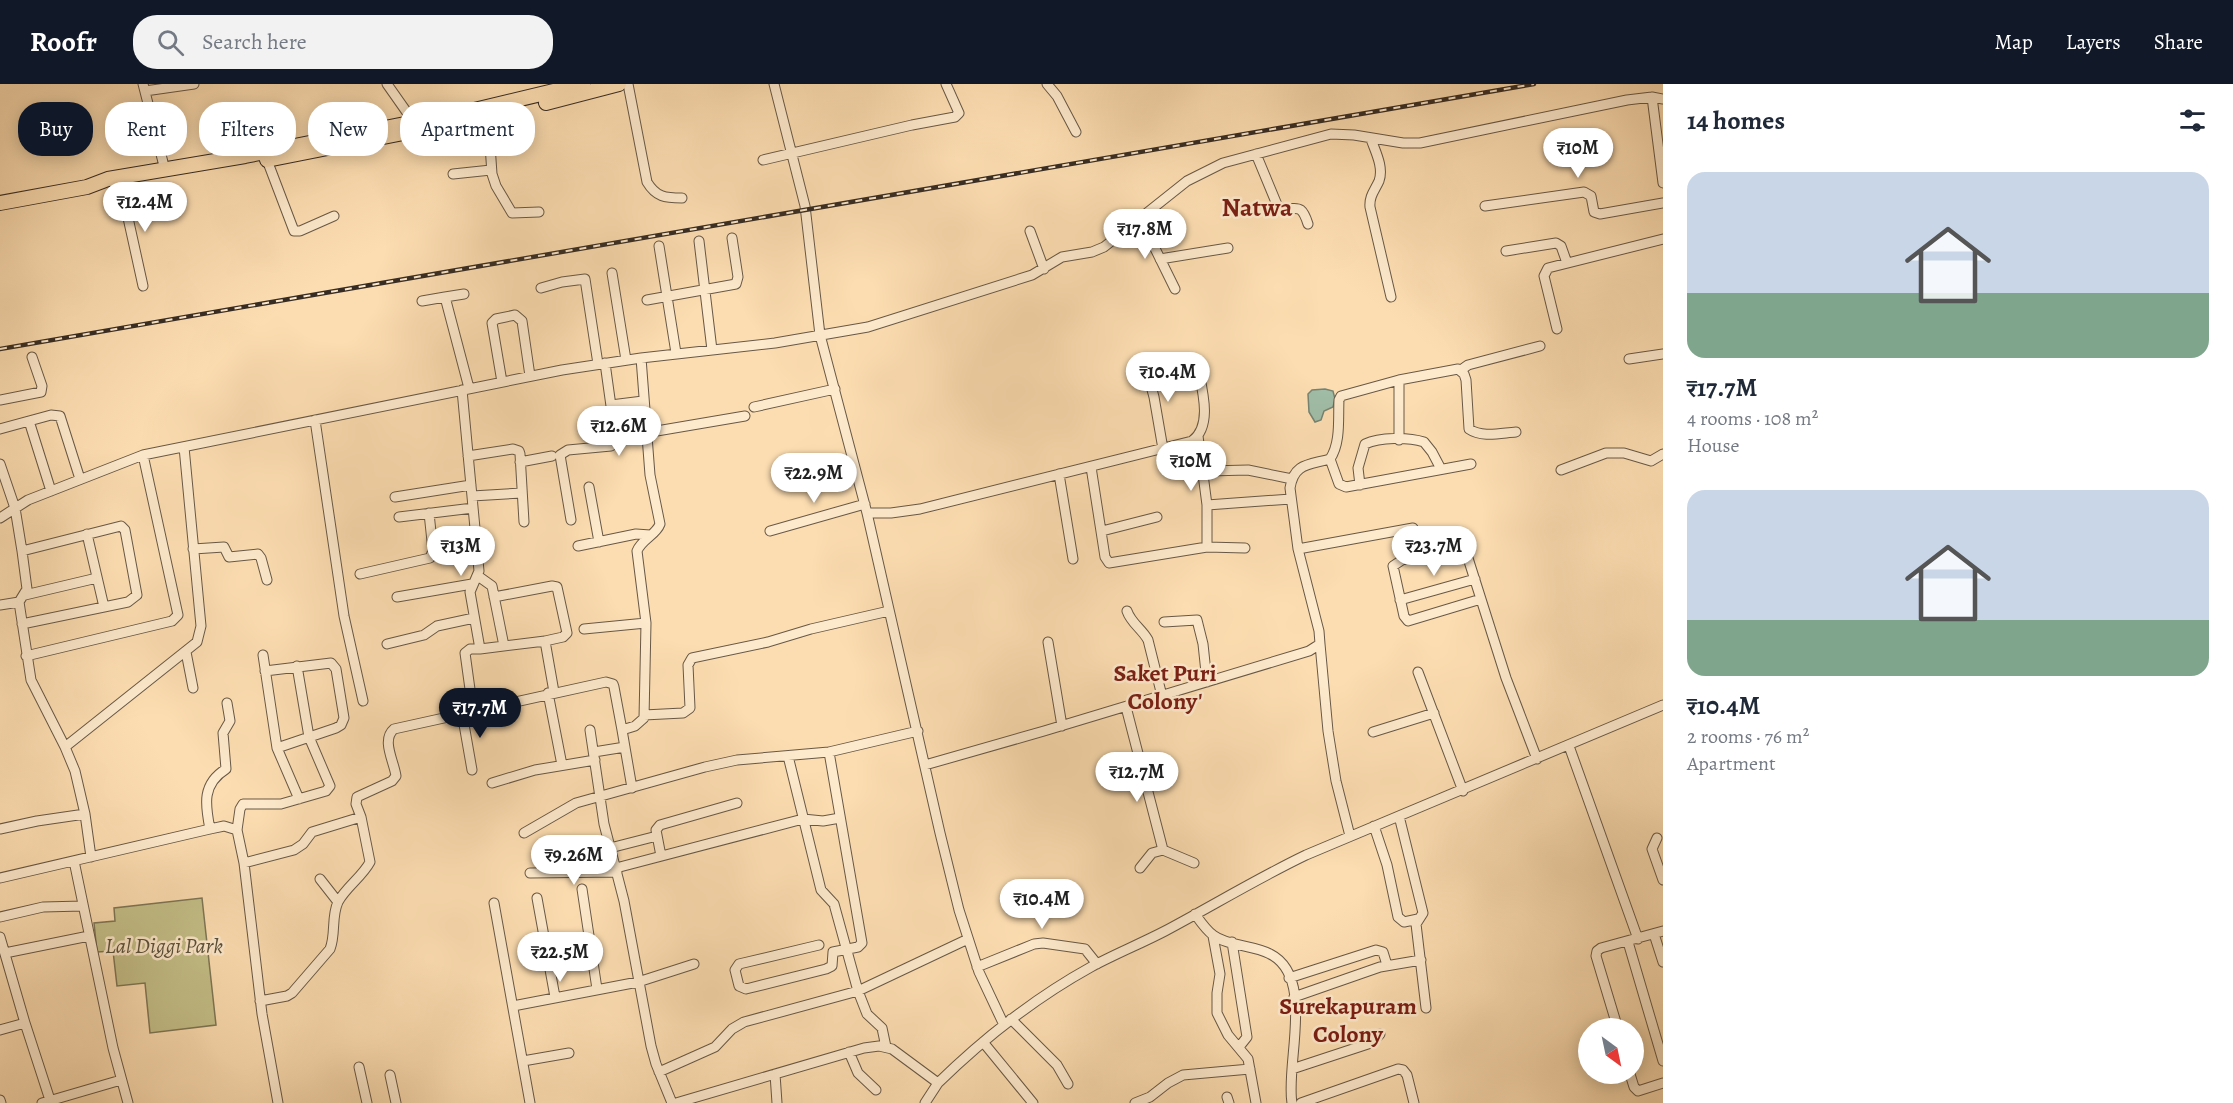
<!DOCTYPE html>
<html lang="en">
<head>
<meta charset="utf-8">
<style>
	:root { --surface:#fff; --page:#f2f2f3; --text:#1f2937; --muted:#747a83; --accent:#111827 }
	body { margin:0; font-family:Alegreya,serif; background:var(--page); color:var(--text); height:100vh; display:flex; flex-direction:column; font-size:22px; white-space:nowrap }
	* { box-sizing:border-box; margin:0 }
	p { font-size:20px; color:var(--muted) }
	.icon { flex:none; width:33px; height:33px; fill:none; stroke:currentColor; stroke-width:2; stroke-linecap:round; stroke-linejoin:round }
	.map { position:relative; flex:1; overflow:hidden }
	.details { display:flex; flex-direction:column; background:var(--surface); width:570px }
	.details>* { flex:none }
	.guide { position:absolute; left:18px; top:18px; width:570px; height:54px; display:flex; gap:12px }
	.needle { width:39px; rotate:147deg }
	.tools { position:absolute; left:1578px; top:934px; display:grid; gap:12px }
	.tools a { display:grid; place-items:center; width:66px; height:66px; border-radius:50%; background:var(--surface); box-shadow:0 3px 15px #0003; font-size:30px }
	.price { position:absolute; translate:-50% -51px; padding:0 14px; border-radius:21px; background:#fff; color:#222; font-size:20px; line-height:39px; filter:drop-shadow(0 2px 3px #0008) }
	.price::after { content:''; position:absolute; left:50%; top:36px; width:18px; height:14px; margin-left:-9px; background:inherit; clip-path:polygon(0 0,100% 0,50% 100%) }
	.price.active { background:var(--accent); color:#fff }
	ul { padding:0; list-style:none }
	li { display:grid; align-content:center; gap:12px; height:318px; padding:0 24px }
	li span { display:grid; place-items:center; height:186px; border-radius:18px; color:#555 }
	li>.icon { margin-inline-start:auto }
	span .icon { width:108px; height:108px; fill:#fffc; stroke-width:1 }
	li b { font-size:26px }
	h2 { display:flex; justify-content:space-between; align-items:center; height:72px; padding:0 24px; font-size:26px }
	.pill { padding:0 21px; border-radius:24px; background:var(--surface); box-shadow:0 3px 15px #0003; font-size:21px; line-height:54px }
	.pill.active { background:var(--accent); color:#fff }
	header { display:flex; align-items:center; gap:36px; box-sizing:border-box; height:84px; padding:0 30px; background:var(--accent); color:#fff }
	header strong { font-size:28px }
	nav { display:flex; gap:33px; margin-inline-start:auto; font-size:21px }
	.search { width:420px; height:54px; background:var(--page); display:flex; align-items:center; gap:15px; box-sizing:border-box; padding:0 21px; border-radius:24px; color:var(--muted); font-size:22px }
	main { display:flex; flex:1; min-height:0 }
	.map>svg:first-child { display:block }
	.green { fill:#c4bf88; stroke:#7e7656; stroke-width:1.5 }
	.water { fill:#a0bda7; stroke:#768372; stroke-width:1.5 }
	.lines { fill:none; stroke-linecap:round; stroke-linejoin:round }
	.minor-casing { stroke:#685846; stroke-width:11 }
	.highway-casing { stroke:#372c23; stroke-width:16 }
	.minor { stroke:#fde9cc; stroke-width:9 }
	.highway { stroke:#fcddb1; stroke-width:14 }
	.rail-casing { stroke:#372c23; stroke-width:4.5 }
	.rail { stroke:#fde9cc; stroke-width:2; stroke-dasharray:7; stroke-linecap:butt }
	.labels { text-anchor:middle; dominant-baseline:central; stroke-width:5; stroke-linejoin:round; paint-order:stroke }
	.park-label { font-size:22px; font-style:italic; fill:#5a513c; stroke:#fde9cc }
	.neighbourhood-label { font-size:24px; font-weight:bold; fill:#7a1f14; stroke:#fde9cc }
	.quarter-label { font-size:26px; font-weight:bold; fill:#7a1f14; stroke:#fde9cc }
</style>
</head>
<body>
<header>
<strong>Roofr</strong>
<div class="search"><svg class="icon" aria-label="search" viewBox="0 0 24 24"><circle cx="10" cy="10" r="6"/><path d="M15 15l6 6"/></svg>Search here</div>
<nav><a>Map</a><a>Layers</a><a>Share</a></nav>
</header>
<main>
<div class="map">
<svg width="1663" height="1019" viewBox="0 0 1663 1019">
	<rect width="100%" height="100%" fill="#fcddb1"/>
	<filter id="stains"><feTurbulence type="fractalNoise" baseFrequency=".00333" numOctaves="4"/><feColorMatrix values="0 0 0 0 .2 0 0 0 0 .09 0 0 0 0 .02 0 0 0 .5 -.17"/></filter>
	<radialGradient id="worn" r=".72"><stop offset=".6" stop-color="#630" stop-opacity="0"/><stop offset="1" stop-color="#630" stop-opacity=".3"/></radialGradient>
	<path class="green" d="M202,814L216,941L150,949L145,899L117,902L113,867L97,868L94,839L115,837L114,824Z"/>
	<path class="water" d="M1325,305L1333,307L1335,315L1333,323L1324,327L1321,336L1315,338L1309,328L1308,310L1312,306Z"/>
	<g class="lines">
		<defs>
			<path id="minor" d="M143,0L165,86
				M387,0L413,37
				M628,0L647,98C656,113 665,114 682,114
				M774,0L805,122L820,251L867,429L940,749L959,826L979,888L1004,941
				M1047,0L1057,12L1076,48
				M145,7L194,0
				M1652,13L1663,99
				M488,32L492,90L496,102L512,129L539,128
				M1371,55C1375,67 1384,83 1379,97C1375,106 1369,112 1370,123L1391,213
				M1256,70L1278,123C1295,129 1300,115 1308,140
				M267,76L294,147H300L334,132
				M763,76L912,41L955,33L959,29L946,0
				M453,90L491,86
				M121,102L143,202
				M1485,122L1584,108L1591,112L1594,128L1600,130L1663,119
				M1140,134L1175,205
				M1030,147L1044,185
				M699,157L712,266
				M659,162L676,269
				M1506,167L1556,159L1561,162L1567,179
				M1160,175L1228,164
				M612,189L626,276
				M541,204L562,198L585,195L598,280
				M445,213L464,210
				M647,216L736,200L738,193L732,154
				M422,217L445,213L469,304
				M1557,245L1544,192L1548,184L1663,155
				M1629,275L1663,270
				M1145,280L1154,313L1163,365
				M1461,286L1468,281L1540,262
				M502,298L492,239L496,235L515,231L522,237L530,292
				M462,306L479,487L470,508L480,565L545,557L554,608
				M0,316L41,308L42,302L32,273
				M611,321L643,317
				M754,323L835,305
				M315,336L344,532L363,617
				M29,337L51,407
				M0,345L51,331L60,332L80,395
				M645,349L745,332
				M1198,352L1207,421V463
				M1399,356V296
				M468,372L513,365L519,367L520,370L524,438
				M1330,375L1339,400L1346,403L1471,380
				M520,378L552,372
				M0,380L15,424L22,467L27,505L19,518
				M1091,383L1105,473L1109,479L1207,463L1245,464
				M1561,386L1606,369H1624L1651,377L1663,370
				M1208,387L1248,386L1292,395
				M1059,390L1073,475
				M1360,401L1358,384L1365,360C1380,353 1408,353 1424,358L1432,368L1441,385
				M589,403L599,458
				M472,412L522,409
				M395,413L471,401
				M1207,421L1291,415
				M867,429H891L920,425L1192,357C1214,341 1201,302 1197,279
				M399,433L473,424
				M0,434L28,416L143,371L562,286L641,274L775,259L868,243L1032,191L1062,173L1092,168L1104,163L1187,97L1223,79L1331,50L1354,51L1403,59H1420L1627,16L1652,13L1663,15
				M571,436L560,371L568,366L611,362L616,358L605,279
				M770,447L865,420
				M1102,447L1157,433
				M87,450L104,523
				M578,462L636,450L650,451
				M193,465L224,463L229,473L258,470L261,474L267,496
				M1298,465L1413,444
				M360,490L430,474L433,467L429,429
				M478,492L492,502L504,562
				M25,511L97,494
				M397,513L472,500
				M494,513L552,502L557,503L567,549L563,553L545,557
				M1481,515L1408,537L1404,532L1393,482L1402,476L1451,461C1460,461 1463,463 1467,471L1506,594L1537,675
				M1400,516L1475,495
				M0,521L19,518L31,596L65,663L75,687L85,730L91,773
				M1127,527C1131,539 1142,545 1148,556L1162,612
				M1164,538L1197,536L1203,560L1207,598
				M22,540L128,518L137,511L125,446L121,442L22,467
				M584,545L646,539
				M1048,558L1062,642
				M387,560L424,551L437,542L474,534
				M1320,560L1328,647L1336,697L1350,752
				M186,568L193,604
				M263,571L277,664L299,715
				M26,572L172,537L178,531L143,371
				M265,587L331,579L336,585L344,634L341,641L336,644L277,664
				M1418,588L1463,707
				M548,609L562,681
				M1126,623L1163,766L1194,779
				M473,627L465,569L470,565H480
				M462,629L472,686
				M644,631L683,629L690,624L688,581L692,574L768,558L811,545L889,527
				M590,646L604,740L624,817L651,962L656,980L672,1019
				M1373,648L1434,629
				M1569,662L1638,855
				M65,663L197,558L201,542L184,363
				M594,668L625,663
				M788,672L821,806L834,820L858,907L867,930L882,944L886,963
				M925,681L1044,647L1309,567L1320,560L1319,547L1298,465L1290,404C1294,379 1309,381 1330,375C1341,359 1338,334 1339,316L1341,312L1399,296L1458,285L1464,290L1466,296L1469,345C1482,354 1501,349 1516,348
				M492,699L535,686L595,676
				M632,704L622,646L635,642L644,634L646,539L637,467C642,455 656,451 660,440L650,391L641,274
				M1399,732L1423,829L1416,840L1426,924
				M361,733L356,720L357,713L392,697L396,692C394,677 381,656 394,645L606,598L613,600L614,603L622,646
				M1374,742L1387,781L1398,833L1404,838L1418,835
				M0,745L37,737L85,730
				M210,745C205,720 202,700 226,685L223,649L230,637L227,619
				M237,746L240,725L243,720H281L326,707L330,702L309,653L297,582
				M524,749L576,719L705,683L737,676L829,668L918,647
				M1657,754L1652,765L1663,796
				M610,764L657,752
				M661,772L656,746L660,741L737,719
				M74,777L113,964L128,1019
				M244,779L294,766L303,760L312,748L361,733L370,778C362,793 346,803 338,818C331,833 336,850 330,865L292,909L287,912L260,917
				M616,784L803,735L823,737L840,734
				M1140,784L1152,769L1163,766
				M530,789L617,788
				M0,794L210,745L224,742L237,746L244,779L262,930L278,1019
				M320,795L338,818
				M582,805L597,905
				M537,814L555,913
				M494,819L530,1019
				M1195,830C1200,837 1206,846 1213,851C1227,862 1253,861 1270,870C1316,893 1285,980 1292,1019
				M0,833L43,823L83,822
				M1654,850L1663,878
				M1213,852L1220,890L1217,909V929L1228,951L1248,975L1256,1019
				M0,853L25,939L0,946
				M1232,858L1247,953L1239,963
				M1628,858L1663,977
				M819,861L739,880L735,886L739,902L746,905L826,885L832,882L833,868L858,863L862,859L829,668
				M5,869L89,852
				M977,883L1034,860L1043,859L1085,865L1097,880
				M1289,894L1376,866L1383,868L1387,881
				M1294,913L1380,883L1421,876
				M513,922L638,898L694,880
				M1011,935L1057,981L1068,1000
				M25,939L50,1016
				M1618,945L1596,872L1597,867L1601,864L1663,847
				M983,958L1033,1019
				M849,968L858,989L876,1006
				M523,977L569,969
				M359,983L367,1019
				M1292,985L1371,959L1380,950
				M659,988L715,963L732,945L744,938L858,907L968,855
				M775,990L777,1019
				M1630,990L1634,1003L1638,1007L1663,999
				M390,991L396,1019
				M1227,1013L1229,1019
				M0,1016L1,1019
				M42,1019L121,996
				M676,1019L864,964L879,962L892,965L938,999C983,955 1035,914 1091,883C1115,870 1140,860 1165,847C1212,822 1258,794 1306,771L1663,621
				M925,1019L938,999
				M1135,1019L1150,1013L1168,999L1183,991L1250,985
				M1301,1019L1398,985L1403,986L1407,991L1414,1019"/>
			<path id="highway" d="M546,19L619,0
				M267,76L439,42
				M0,119L87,103L108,95L245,72L470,27L583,0"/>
		</defs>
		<use href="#minor" class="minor-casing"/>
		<use href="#highway" class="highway-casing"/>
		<use href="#minor" class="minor"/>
		<use href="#highway" class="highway"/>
		<defs>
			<path id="rail" d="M0,265L1534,0"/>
		</defs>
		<use href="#rail" class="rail-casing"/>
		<use href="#rail" class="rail"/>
	</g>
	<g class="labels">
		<g class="park-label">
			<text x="164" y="862">Lal Diggi Park</text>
		</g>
		<g class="neighbourhood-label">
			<text x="1165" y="589">Saket Puri<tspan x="1165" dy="28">Colony'</tspan></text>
			<text x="1348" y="922">Surekapuram<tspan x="1348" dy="28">Colony</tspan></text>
		</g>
		<g class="quarter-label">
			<text x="1257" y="123">Natwa</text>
		</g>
	</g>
	<rect width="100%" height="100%" filter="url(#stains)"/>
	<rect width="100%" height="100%" fill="url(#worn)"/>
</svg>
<div class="tools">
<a><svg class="needle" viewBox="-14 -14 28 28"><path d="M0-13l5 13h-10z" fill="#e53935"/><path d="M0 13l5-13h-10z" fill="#747a83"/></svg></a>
</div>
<b class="price" style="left:1578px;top:95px">₹10M</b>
<b class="price" style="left:145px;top:149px">₹12.4M</b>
<b class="price" style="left:1145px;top:176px">₹17.8M</b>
<b class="price" style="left:1168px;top:319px">₹10.4M</b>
<b class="price" style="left:619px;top:373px">₹12.6M</b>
<b class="price" style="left:1191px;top:408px">₹10M</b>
<b class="price" style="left:814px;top:420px">₹22.9M</b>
<b class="price" style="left:461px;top:493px">₹13M</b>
<b class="price" style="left:1434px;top:493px">₹23.7M</b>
<b class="price active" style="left:480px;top:655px">₹17.7M</b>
<b class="price" style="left:1137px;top:719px">₹12.7M</b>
<b class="price" style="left:574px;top:802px">₹9.26M</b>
<b class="price" style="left:1042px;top:846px">₹10.4M</b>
<b class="price" style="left:560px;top:899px">₹22.5M</b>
<div class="guide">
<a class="pill active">Buy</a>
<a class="pill">Rent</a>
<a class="pill">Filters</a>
<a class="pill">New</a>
<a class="pill">Apartment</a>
</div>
</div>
<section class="details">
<h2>14 homes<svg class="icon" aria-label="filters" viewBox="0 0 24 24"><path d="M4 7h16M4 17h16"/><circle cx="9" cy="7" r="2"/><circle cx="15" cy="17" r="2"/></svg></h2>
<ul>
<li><span style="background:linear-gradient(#c9d6e8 65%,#7fa58c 0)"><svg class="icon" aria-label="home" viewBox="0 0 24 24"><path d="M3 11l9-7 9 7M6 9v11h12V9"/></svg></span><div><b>₹17.7M</b><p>4 rooms · 108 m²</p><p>House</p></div></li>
<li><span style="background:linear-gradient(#c9d6e8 70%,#7fa58c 0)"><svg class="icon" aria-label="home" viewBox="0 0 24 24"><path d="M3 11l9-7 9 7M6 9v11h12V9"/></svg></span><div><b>₹10.4M</b><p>2 rooms · 76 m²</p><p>Apartment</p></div></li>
</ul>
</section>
</main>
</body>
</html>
